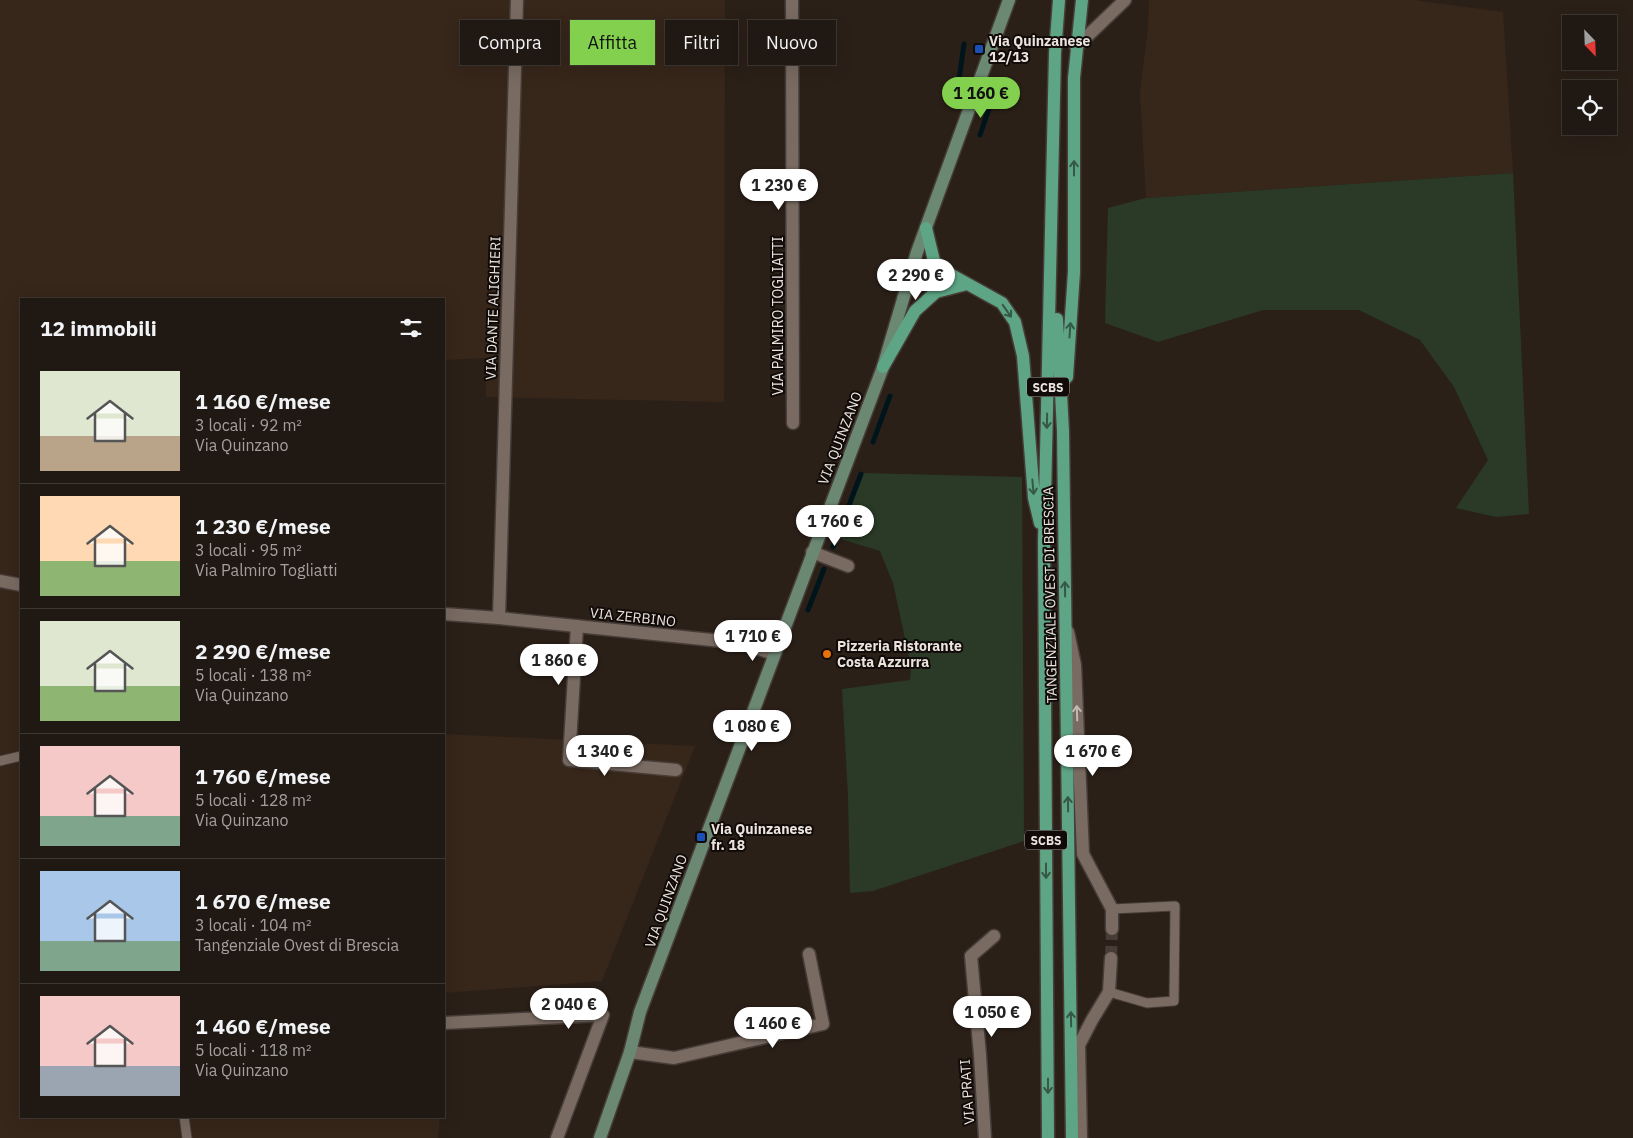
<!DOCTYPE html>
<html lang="it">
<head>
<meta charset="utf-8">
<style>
	:root { --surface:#201812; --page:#2d2520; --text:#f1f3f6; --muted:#a2a09f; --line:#3d3732; --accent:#83d04e }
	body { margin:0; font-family:"IBM Plex Sans",sans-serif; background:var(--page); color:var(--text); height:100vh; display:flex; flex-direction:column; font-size:19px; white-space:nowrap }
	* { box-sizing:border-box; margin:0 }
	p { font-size:16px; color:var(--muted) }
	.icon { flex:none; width:28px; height:28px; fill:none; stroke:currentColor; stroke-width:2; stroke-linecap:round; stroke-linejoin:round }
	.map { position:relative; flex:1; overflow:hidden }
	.sheet { position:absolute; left:20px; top:298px; width:425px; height:820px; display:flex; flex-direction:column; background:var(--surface); border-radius:0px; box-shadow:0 5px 20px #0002,0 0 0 1px var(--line) }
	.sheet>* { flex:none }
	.hud { position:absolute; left:460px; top:20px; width:475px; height:45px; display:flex; gap:10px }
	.needle { width:32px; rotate:157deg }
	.controls { position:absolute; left:1562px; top:15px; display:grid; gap:10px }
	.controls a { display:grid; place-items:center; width:55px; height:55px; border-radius:0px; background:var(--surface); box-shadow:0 5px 20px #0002,0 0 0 1px var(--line); font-size:25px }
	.price { position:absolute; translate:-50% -42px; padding:0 11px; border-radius:18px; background:#fff; color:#222; font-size:16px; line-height:32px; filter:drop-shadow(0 1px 2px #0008) }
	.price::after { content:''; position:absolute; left:50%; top:30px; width:15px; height:11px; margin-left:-8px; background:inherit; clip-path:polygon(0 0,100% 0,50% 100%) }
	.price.current { background:var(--accent); color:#111 }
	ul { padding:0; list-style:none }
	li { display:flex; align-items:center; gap:15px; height:125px; padding:0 20px }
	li+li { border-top:1px solid var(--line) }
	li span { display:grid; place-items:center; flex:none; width:140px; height:100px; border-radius:0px; color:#555 }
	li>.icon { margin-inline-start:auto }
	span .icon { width:60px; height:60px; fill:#fffc; stroke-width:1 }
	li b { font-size:21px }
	h2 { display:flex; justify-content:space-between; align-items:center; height:60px; padding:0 20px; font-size:21px }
	.chip { padding:0 18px; border-radius:0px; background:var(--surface); box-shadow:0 5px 20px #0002,0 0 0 1px var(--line); font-size:18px; line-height:45px }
	.chip.current { background:var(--accent); color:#111 }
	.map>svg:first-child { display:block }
	.built { fill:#37261a }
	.green { fill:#2a3a26 }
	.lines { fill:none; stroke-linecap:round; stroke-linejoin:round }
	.stream { stroke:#00141c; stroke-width:5 }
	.street-tunnel { stroke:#483d36; stroke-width:12; stroke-dasharray:12 6; stroke-linecap:butt }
	.lane-casing { stroke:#473d38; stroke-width:11 }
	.street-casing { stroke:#473d38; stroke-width:15 }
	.secondary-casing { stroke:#473d38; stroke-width:15 }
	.primary-casing { stroke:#473d38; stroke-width:15 }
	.lane { stroke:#796b62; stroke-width:9 }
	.street { stroke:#796b62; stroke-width:12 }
	.secondary { stroke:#6b8873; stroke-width:12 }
	.primary { stroke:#5da584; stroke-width:12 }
	.oneway { stroke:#365846 }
	.oneway2 { stroke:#c3b9b3 }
	.transit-dot { fill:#1a4fb4; stroke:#100b08; stroke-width:2 }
	.food-dot { fill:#e8710a; stroke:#100b08; stroke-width:2 }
	.labels { text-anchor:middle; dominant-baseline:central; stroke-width:4; stroke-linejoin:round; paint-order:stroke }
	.shield { fill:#100b08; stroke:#a9a29e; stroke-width:1 }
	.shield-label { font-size:12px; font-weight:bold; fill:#ebe3de }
	.poi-label { font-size:14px; font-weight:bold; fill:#ebe3de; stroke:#100b08; text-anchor:start }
	.street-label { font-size:14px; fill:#ebe3de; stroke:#100b08 }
</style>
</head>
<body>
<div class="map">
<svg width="1633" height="1138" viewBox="0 0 1633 1138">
	<rect width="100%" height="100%" fill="#2b2018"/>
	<path class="built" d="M0,0H725L724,402L486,397L485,358L444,360V299H21V1116H440L438,1138H0Z
		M1149,0H1413L1503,12L1513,173L1146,198L1140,92L1148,28Z
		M444,734L695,746L602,981L444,993Z"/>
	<path class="green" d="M1513,173L1529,514L1496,517L1456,508L1488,460L1454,387L1420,340L1359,310H1263L1158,342L1105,323L1108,208L1146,198Z
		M862,473L1022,477L1024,841L873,891L850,893L848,795L842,689L910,680L911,666L893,583L880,551L841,539Z"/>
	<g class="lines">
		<path class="stream" d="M958,87L964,44
			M980,135L991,103
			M873,442L890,396
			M833,547L861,474
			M808,610L824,569"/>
		<path class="street-tunnel" d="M1111,958L1112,929"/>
		<defs>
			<path id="lane" d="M0,761L21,756
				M1109,992L1147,1003L1174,1001L1175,906L1112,909
				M184,1116L187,1138"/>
			<path id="street" d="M792,0L793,423
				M1076,47L1125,0
				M812,552L848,566
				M0,581L21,585
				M444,614L499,618L741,643L774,654
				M499,618L517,0
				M577,626L569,760L676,770
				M1068,632L1075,665L1083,854L1112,909V929
				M444,1023L603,1015L557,1138
				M630,1052L674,1058L823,1024L809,954
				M985,1138L980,1055L971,956L994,936
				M1081,1138L1079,1045L1092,1020L1109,992L1111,958"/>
			<path id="secondary" d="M600,1138L630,1052L640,1012L883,367L917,252L1009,0"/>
			<path id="primary" d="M926,228L934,261L946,272L1002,303L1015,322L1023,356L1034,498L1040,523
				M1057,319L1063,431L1072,1138
				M883,367L915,311L936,292L967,284
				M1067,377L1074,272V78L1082,0
				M1048,1138L1044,542L1055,53L1059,0"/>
		</defs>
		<use href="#lane" class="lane-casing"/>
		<use href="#street" class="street-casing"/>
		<use href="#secondary" class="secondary-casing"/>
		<use href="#primary" class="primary-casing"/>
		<use href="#lane" class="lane"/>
		<use href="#street" class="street"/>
		<use href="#secondary" class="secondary"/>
		<use href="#primary" class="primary"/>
	</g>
	<defs><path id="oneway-shaft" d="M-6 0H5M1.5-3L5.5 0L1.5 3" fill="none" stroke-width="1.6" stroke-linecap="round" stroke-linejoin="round" transform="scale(1.25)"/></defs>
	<g class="oneway">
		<use href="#oneway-shaft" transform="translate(1074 168) rotate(-90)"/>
		<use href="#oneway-shaft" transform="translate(1007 311) rotate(55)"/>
		<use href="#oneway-shaft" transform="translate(1070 330) rotate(-86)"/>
		<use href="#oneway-shaft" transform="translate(1047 421) rotate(91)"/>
		<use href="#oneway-shaft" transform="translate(1033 487) rotate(85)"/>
		<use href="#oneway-shaft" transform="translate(1065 589) rotate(-91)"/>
		<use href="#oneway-shaft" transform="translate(1068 804) rotate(-91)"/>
		<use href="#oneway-shaft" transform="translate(1046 871) rotate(90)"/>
		<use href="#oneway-shaft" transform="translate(1071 1019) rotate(-91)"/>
		<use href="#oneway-shaft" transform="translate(1048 1086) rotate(90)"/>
	</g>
	<use class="oneway2" href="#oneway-shaft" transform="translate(1077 713) rotate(-92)"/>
	<g class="transit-dot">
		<rect x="974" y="44" width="10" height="10" rx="2.5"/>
		<rect x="696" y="832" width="10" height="10" rx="2.5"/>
	</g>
	<circle class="food-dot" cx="827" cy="654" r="5"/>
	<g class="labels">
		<g class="shield">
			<rect x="1027" y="377.5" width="42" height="19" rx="4"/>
			<rect x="1025" y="830.5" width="42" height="19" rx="4"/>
		</g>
		<g class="shield-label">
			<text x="1048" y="387">SCBS</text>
			<text x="1046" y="840">SCBS</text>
		</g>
		<g class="poi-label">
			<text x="989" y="41">Via Quinzanese<tspan x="989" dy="16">12/13</tspan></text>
			<text x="837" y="646">Pizzeria Ristorante<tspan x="837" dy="16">Costa Azzurra</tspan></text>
			<text x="711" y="829">Via Quinzanese<tspan x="711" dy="16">fr. 18</tspan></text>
		</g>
		<g class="street-label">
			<text transform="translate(493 308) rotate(-88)">VIA DANTE ALIGHIERI</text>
			<text transform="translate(778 316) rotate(-90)">VIA PALMIRO TOGLIATTI</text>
			<text transform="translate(840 438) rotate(-69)">VIA QUINZANO</text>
			<text transform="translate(1050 595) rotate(-91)">TANGENZIALE OVEST DI BRESCIA</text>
			<text transform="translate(633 617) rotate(6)">VIA ZERBINO</text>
			<text transform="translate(666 901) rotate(-70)">VIA QUINZANO</text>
			<text transform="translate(967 1092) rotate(-94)">VIA PRATI</text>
		</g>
	</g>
</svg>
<div class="controls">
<a><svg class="needle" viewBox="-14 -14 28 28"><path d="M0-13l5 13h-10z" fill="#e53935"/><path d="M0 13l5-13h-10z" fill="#a2a09f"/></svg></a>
<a><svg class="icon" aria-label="locate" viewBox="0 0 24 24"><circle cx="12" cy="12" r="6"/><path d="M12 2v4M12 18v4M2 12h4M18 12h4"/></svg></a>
</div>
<b class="price current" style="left:981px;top:119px">1 160 €</b>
<b class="price" style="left:779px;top:211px">1 230 €</b>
<b class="price" style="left:916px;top:301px">2 290 €</b>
<b class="price" style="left:835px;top:547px">1 760 €</b>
<b class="price" style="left:753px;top:662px">1 710 €</b>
<b class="price" style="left:559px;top:686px">1 860 €</b>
<b class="price" style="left:752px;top:752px">1 080 €</b>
<b class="price" style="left:605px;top:777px">1 340 €</b>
<b class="price" style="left:1093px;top:777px">1 670 €</b>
<b class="price" style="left:569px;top:1030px">2 040 €</b>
<b class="price" style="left:992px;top:1038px">1 050 €</b>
<b class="price" style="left:773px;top:1049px">1 460 €</b>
<div class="hud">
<a class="chip">Compra</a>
<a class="chip current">Affitta</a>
<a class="chip">Filtri</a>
<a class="chip">Nuovo</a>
</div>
<section class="sheet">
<h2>12 immobili<svg class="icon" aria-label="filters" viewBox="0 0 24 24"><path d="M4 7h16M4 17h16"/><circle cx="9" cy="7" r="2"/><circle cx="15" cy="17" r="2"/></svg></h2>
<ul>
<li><span style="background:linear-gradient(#dfe7d0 65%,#b9a48a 0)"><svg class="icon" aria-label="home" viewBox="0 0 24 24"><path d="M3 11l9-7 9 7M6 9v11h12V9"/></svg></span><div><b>1 160 €/mese</b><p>3 locali · 92 m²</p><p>Via Quinzano</p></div></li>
<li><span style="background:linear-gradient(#ffd9b3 65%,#8fb573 0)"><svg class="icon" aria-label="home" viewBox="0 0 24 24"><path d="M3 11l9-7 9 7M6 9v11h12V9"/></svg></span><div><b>1 230 €/mese</b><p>3 locali · 95 m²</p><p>Via Palmiro Togliatti</p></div></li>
<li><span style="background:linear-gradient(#dfe7d0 65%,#8fb573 0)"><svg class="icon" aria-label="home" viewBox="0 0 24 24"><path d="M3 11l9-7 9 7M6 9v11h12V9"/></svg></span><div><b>2 290 €/mese</b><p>5 locali · 138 m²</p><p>Via Quinzano</p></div></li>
<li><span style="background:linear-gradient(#f6c9c9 70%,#7fa58c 0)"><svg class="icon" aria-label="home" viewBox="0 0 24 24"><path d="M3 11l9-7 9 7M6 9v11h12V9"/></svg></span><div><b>1 760 €/mese</b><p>5 locali · 128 m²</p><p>Via Quinzano</p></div></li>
<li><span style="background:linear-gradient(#a9c7e8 70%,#7fa58c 0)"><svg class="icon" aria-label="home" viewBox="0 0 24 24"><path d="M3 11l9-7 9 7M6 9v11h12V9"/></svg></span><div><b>1 670 €/mese</b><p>3 locali · 104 m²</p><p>Tangenziale Ovest di Brescia</p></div></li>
<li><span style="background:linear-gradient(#f6c9c9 70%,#9aa5b1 0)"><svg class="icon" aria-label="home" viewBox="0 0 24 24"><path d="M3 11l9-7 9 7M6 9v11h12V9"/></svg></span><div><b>1 460 €/mese</b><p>5 locali · 118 m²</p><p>Via Quinzano</p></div></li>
</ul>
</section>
</div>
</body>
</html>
